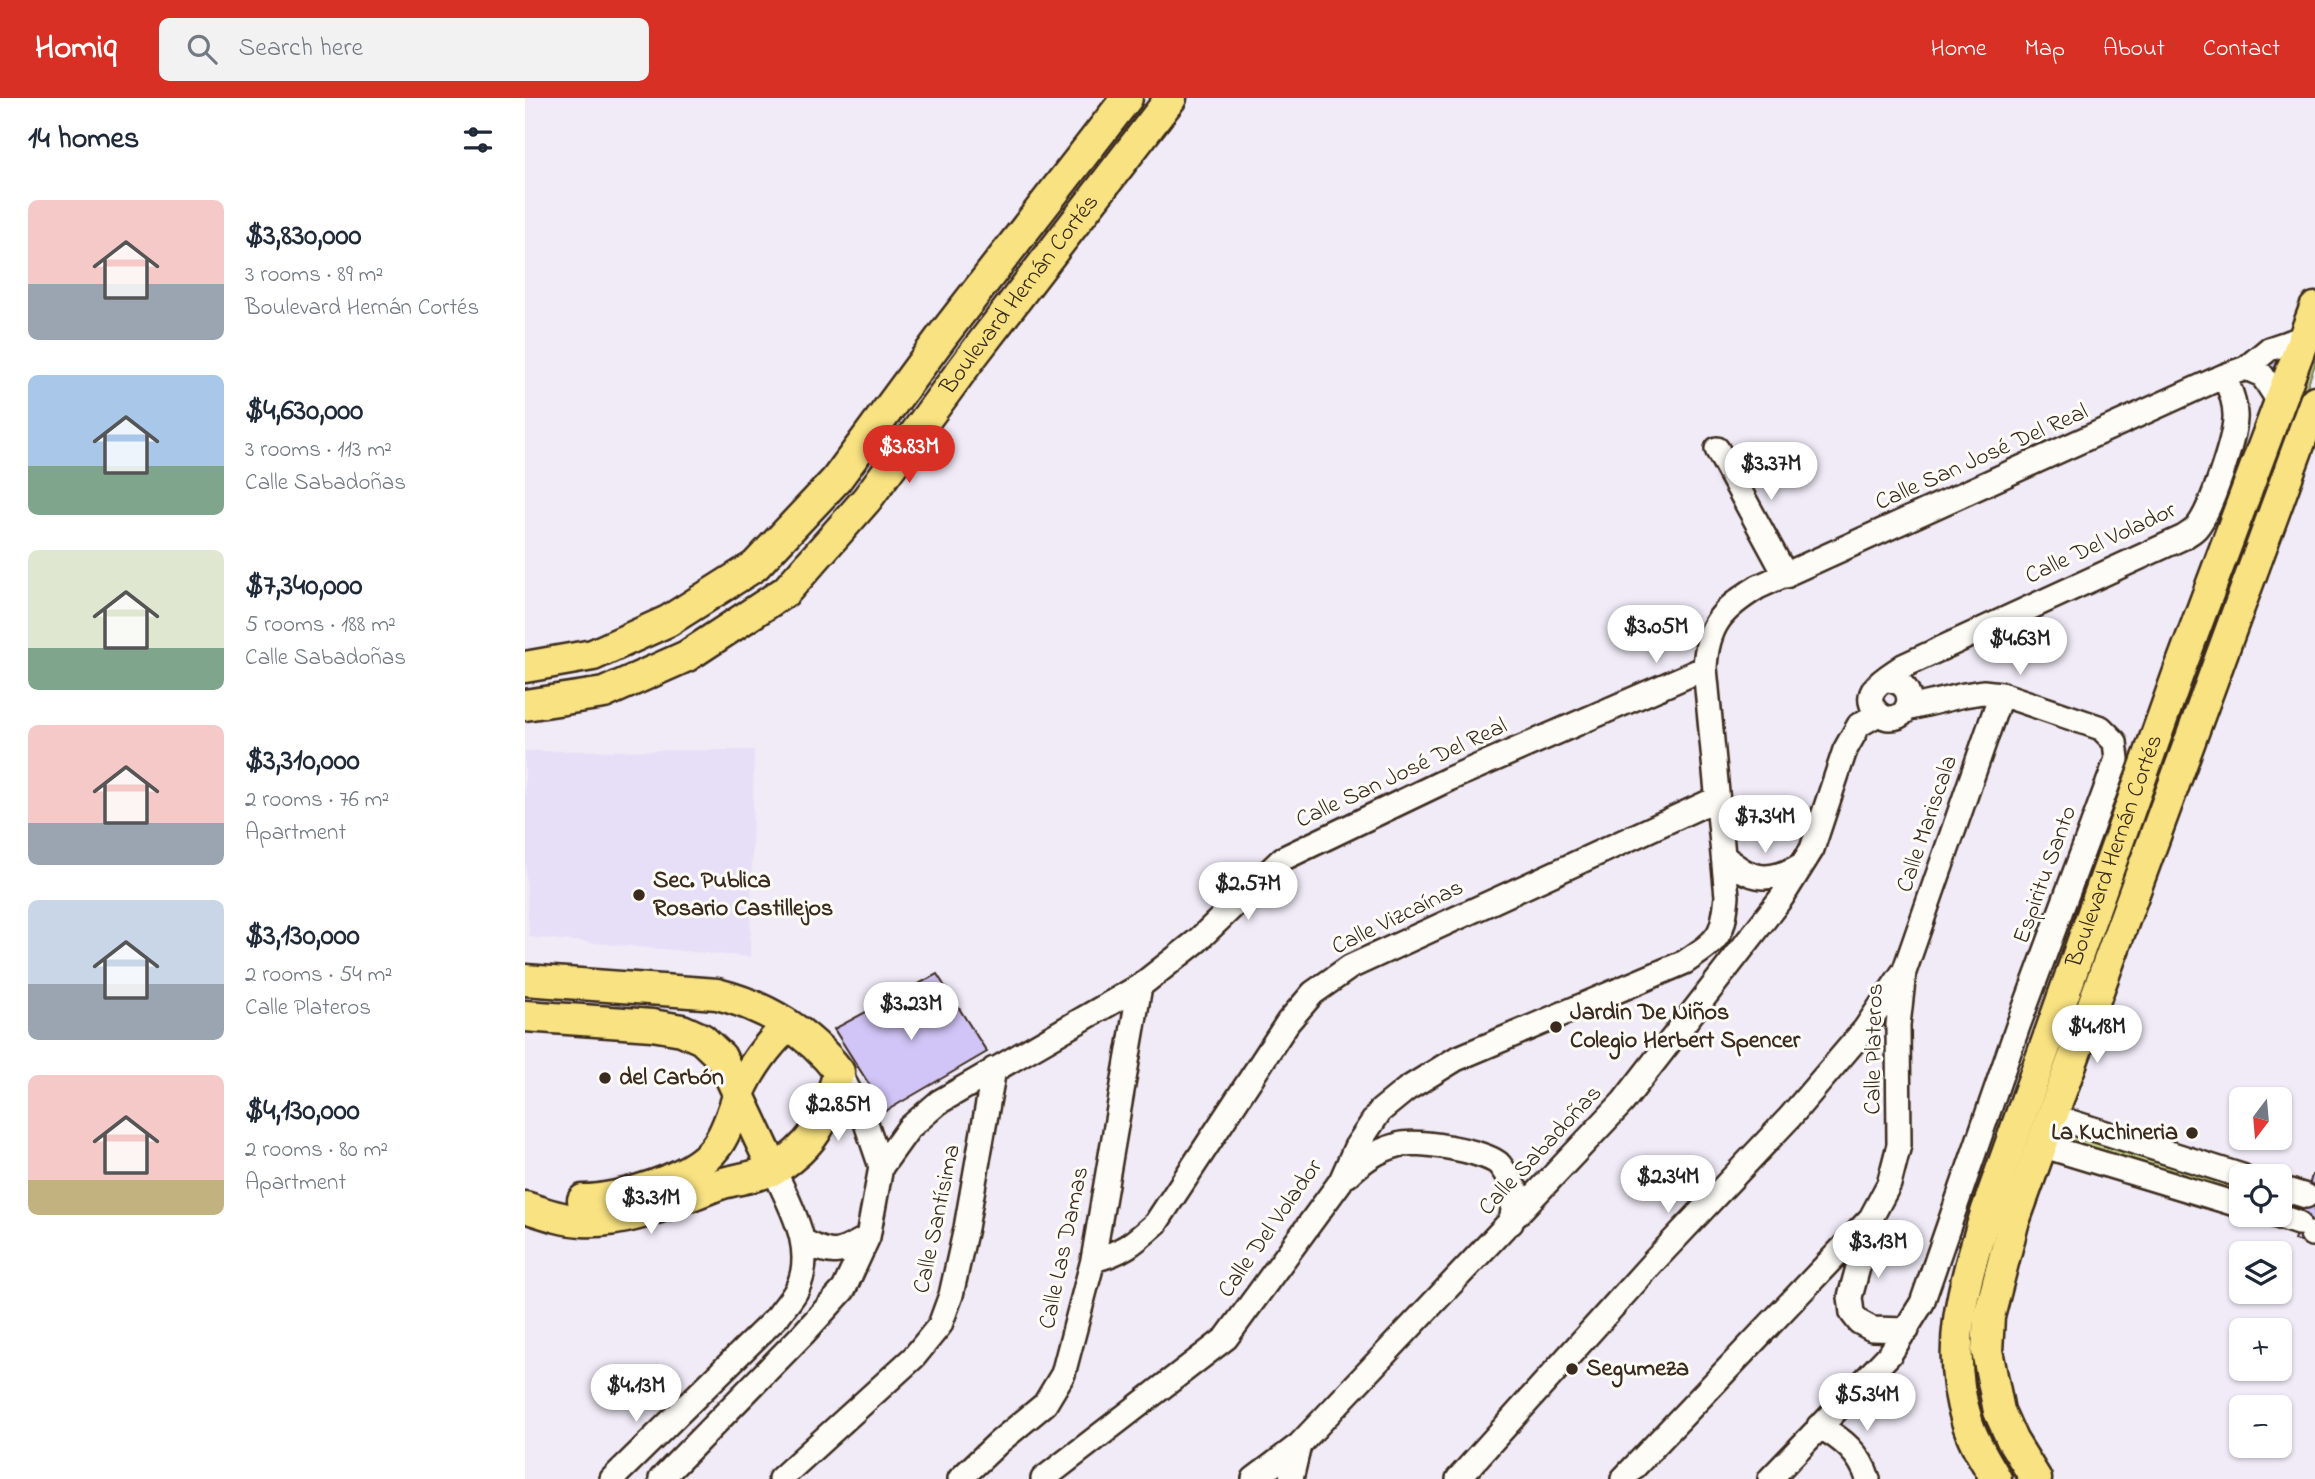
<!DOCTYPE html>
<html lang="en">
<head>
<meta charset="utf-8">
<style>
	:root { --surface:#fff; --page:#f2f2f3; --text:#1f2937; --muted:#747a83; --accent:#d93025 }
	body { margin:0; font-family:"Indie Flower",sans-serif; background:var(--page); color:var(--text); height:100vh; display:flex; flex-direction:column; font-size:26px; white-space:nowrap }
	* { box-sizing:border-box; margin:0 }
	p { font-size:23px; color:var(--muted) }
	.icon { flex:none; width:38px; height:38px; fill:none; stroke:currentColor; stroke-width:2; stroke-linecap:round; stroke-linejoin:round }
	.map { position:relative; flex:1; overflow:hidden }
	.sheet { display:flex; flex-direction:column; background:var(--surface); width:525px }
	.sheet>* { flex:none }
	.needle { width:46px; rotate:196deg }
	.fabs { position:absolute; left:1704px; top:989px; display:grid; gap:14px }
	.fabs a { display:grid; place-items:center; width:63px; height:63px; border-radius:10px; background:var(--surface); box-shadow:0 2px 5px #0004; font-size:35px }
	.price { position:absolute; translate:-50% -60px; padding:0 16px; border-radius:24px; background:#fff; color:#222; font-size:23px; line-height:46px; filter:drop-shadow(0 2px 4px #0008) }
	.price::after { content:''; position:absolute; left:50%; top:42px; width:21px; height:16px; margin-left:-10px; background:inherit; clip-path:polygon(0 0,100% 0,50% 100%) }
	.price.active { background:var(--accent); color:#fff }
	ul { padding:0; list-style:none }
	li { display:flex; align-items:center; gap:21px; height:175px; padding:0 28px }
	li span { display:grid; place-items:center; flex:none; width:196px; height:140px; border-radius:10px; color:#555 }
	li>.icon { margin-inline-start:auto }
	span .icon { width:84px; height:84px; fill:#fffc; stroke-width:1 }
	li b { font-size:30px }
	h2 { display:flex; justify-content:space-between; align-items:center; height:84px; padding:0 28px; font-size:30px }
	header { display:flex; align-items:center; gap:42px; box-sizing:border-box; height:98px; padding:0 35px; background:var(--accent); color:#fff }
	header strong { font-size:33px }
	nav { display:flex; gap:38px; margin-inline-start:auto; font-size:24px }
	.search { width:490px; height:63px; background:var(--page); display:flex; align-items:center; gap:18px; box-sizing:border-box; padding:0 24px; border-radius:10px; color:var(--muted); font-size:26px }
	main { display:flex; flex:1; min-height:0 }
	.map>svg:first-child { display:block }
	.built { fill:#e7dff7 }
	.green { fill:#c9d98d; stroke:#828256; stroke-width:2 }
	.building { fill:#d1c4f6; stroke:#3b2a1e; stroke-width:2 }
	.lines { fill:none; stroke-linecap:round; stroke-linejoin:round }
	.minor-casing { stroke:#3b2a1e; stroke-width:28 }
	.major-casing { stroke:#3b2a1e; stroke-width:35 }
	.minor { stroke:#fdfcf7; stroke-width:23 }
	.major { stroke:#f8e281; stroke-width:30 }
	.poi-dot { fill:#3b2a1e; stroke:#fdfcf7; stroke-width:2.5 }
	.labels { text-anchor:middle; dominant-baseline:central; stroke-width:6; stroke-linejoin:round; paint-order:stroke }
	.street-label { font-size:24px; fill:#3b2a1e; stroke:#fdfcf7 }
	.poi-label { font-size:24px; font-weight:bold; fill:#3b2a1e; stroke:#fdfcf7; text-anchor:start }
</style>
</head>
<body>
<header>
<strong>Homiq</strong>
<div class="search"><svg class="icon" aria-label="search" viewBox="0 0 24 24"><circle cx="10" cy="10" r="6"/><path d="M15 15l6 6"/></svg>Search here</div>
<nav><a>Home</a><a>Map</a><a>About</a><a>Contact</a></nav>
</header>
<main>
<section class="sheet">
<h2>14 homes<svg class="icon" aria-label="filters" viewBox="0 0 24 24"><path d="M4 7h16M4 17h16"/><circle cx="9" cy="7" r="2"/><circle cx="15" cy="17" r="2"/></svg></h2>
<ul>
<li><span style="background:linear-gradient(#f6c9c9 60%,#9aa5b1 0)"><svg class="icon" aria-label="home" viewBox="0 0 24 24"><path d="M3 11l9-7 9 7M6 9v11h12V9"/></svg></span><div><b>$3,830,000</b><p>3 rooms · 89 m²</p><p>Boulevard Hernán Cortés</p></div></li>
<li><span style="background:linear-gradient(#a9c7e8 65%,#7fa58c 0)"><svg class="icon" aria-label="home" viewBox="0 0 24 24"><path d="M3 11l9-7 9 7M6 9v11h12V9"/></svg></span><div><b>$4,630,000</b><p>3 rooms · 113 m²</p><p>Calle Sabadoñas</p></div></li>
<li><span style="background:linear-gradient(#dfe7d0 70%,#7fa58c 0)"><svg class="icon" aria-label="home" viewBox="0 0 24 24"><path d="M3 11l9-7 9 7M6 9v11h12V9"/></svg></span><div><b>$7,340,000</b><p>5 rooms · 188 m²</p><p>Calle Sabadoñas</p></div></li>
<li><span style="background:linear-gradient(#f6c9c9 70%,#9aa5b1 0)"><svg class="icon" aria-label="home" viewBox="0 0 24 24"><path d="M3 11l9-7 9 7M6 9v11h12V9"/></svg></span><div><b>$3,310,000</b><p>2 rooms · 76 m²</p><p>Apartment</p></div></li>
<li><span style="background:linear-gradient(#c9d6e8 60%,#9aa5b1 0)"><svg class="icon" aria-label="home" viewBox="0 0 24 24"><path d="M3 11l9-7 9 7M6 9v11h12V9"/></svg></span><div><b>$3,130,000</b><p>2 rooms · 54 m²</p><p>Calle Plateros</p></div></li>
<li><span style="background:linear-gradient(#f6c9c9 75%,#c2b280 0)"><svg class="icon" aria-label="home" viewBox="0 0 24 24"><path d="M3 11l9-7 9 7M6 9v11h12V9"/></svg></span><div><b>$4,130,000</b><p>2 rooms · 80 m²</p><p>Apartment</p></div></li>
</ul>
</section>
<div class="map">
<svg width="1790" height="1381" viewBox="0 0 1790 1381">
	<rect width="100%" height="100%" fill="#f0ebf7"/>
	<filter id="ink" filterUnits="userSpaceOnUse"><feTurbulence type="fractalNoise" baseFrequency=".0143" numOctaves="2"/><feDisplacementMap in="SourceGraphic" scale="14" xChannelSelector="R" yChannelSelector="G"/><feConvolveMatrix kernelMatrix="1 2 1 2 8 2 1 2 1" color-interpolation-filters="sRGB"/></filter>
	<g filter="url(#ink)">
		<path class="built" d="M229,652L225,859L4,839L0,755V653Z"/>
		<path class="green" d="M1790,214V266L1688,550L1672,544Z
			M1549,1034L1717,1082V1101L1544,1050Z"/>
		<path class="building" d="M1757,250L1745,284L1726,269Z
			M412,876L462,954L361,1013L309,931Z
			M1787,1077L1790,1078V1125L1784,1146L1769,1142Z"/>
		<g class="lines">
			<defs>
				<path id="minor" d="M1721,270L1737,277L1755,305
					M1192,351L1261,478
					M1360,582C1392,581 1390,621 1364,620C1359,620 1353,616 1350,612C1335,592 1363,579 1378,568L1659,439C1663,436 1669,433 1672,429C1686,413 1709,342 1710,321C1711,305 1705,292 1699,278
					M1200,759C1225,783 1246,785 1276,767
					M1527,1018L1717,1078
					M1516,1047L1717,1108
					M356,1069L384,1030L414,1004L615,888L672,843L757,761L924,681L1180,570
					M823,1077C839,1062 851,1053 873,1047C891,1041 958,1053 973,1065C980,1072 985,1084 991,1092L986,1125
					M1755,1090L1781,1098
					M1746,1116L1773,1125
					M1787,1136H1790
					M278,1143C310,1159 313,1156 343,1139
					M568,1162C597,1155 609,1145 631,1125L763,924L788,895L825,869L1191,701
					M1382,1232L1347,1231L1334,1224L1327,1215L1325,1199L1347,1118L1364,1086L1374,1047L1373,927L1379,874L1476,596
					M1294,1328C1317,1341 1335,1355 1343,1381
					M87,1381L253,1218C259,1209 268,1200 272,1191C292,1151 265,1108 249,1072
					M136,1381L278,1236L319,1191L343,1139L356,1069L341,1025L314,974
					M255,1381L389,1259L415,1227L426,1197L441,1130L469,971
					M435,1381L474,1344L520,1306L538,1276L568,1162L615,888
					M518,1381L701,1240L816,1083L831,1049L855,1013L882,991L931,961L1160,864C1194,841 1198,839 1202,798L1180,570C1182,527 1197,511 1233,489L1699,278L1721,270L1744,251L1780,239
					M729,1381L774,1347L1098,1004L1257,799L1287,751L1320,652L1334,627L1353,616
					M766,1381L774,1347
					M933,1381L1130,1162L1265,1019L1340,931L1377,876
					M1098,1381L1345,1121
					M1245,1381L1365,1256L1397,1205L1493,928L1592,661L1590,644L1576,630L1476,596L1458,594L1439,597L1381,611"/>
				<g id="major">
					<path d="M0,569L68,557L143,523L230,468L311,382L418,237L602,0"/>
					<path id="s1" d="M0,607L79,595L162,558L261,493L342,401L448,257L646,0"/>
					<path d="M0,882L192,896C240,908 284,934 314,974C306,999 299,1027 281,1046C273,1055 258,1068 247,1072C231,1079 212,1081 195,1086C151,1102 105,1126 57,1123C37,1122 19,1115 0,1109"/>
					<path d="M0,918L127,927L157,932L177,941L196,959L249,1072"/>
					<path d="M58,1102C94,1102 168,1080 190,1050C202,1035 207,1014 214,996C226,968 242,948 263,927"/>
					<path id="s2" d="M1471,1381C1461,1363 1448,1344 1442,1323C1418,1249 1440,1183 1462,1112L1653,576L1790,210"/>
					<path d="M1511,1381L1487,1342L1474,1313L1462,1253L1464,1219L1488,1126L1527,1018L1790,303"/>
				</g>
			</defs>
			<use href="#minor" class="minor-casing"/>
			<use href="#major" class="major-casing"/>
			<use href="#minor" class="minor"/>
			<use href="#major" class="major"/>
		</g>
	</g>
	<g class="poi-dot">
		<circle cx="114" cy="797" r="7"/>
		<circle cx="1031" cy="929" r="7"/>
		<circle cx="80" cy="980" r="7"/>
		<circle cx="1667" cy="1035" r="7"/>
		<circle cx="1047" cy="1271" r="7"/>
	</g>
	<g class="labels">
		<g class="street-label">
			<text stroke="none"><textPath href="#s1" startOffset="667">Boulevard Hernán Cortés</textPath></text>
			<text transform="translate(1457 360) rotate(-24)">Calle San José Del Real</text>
			<text transform="translate(1576 446) rotate(-25)">Calle Del Volador</text>
			<text transform="translate(877 676) rotate(-25)">Calle San José Del Real</text>
			<text transform="translate(1403 726) rotate(-71)">Calle Mariscala</text>
			<text stroke="none"><textPath href="#s2" startOffset="662">Boulevard Hernán Cortés</textPath></text>
			<text transform="translate(1521 777) rotate(-70)">Espiritu Santo</text>
			<text transform="translate(873 820) rotate(-26)">Calle Vizcaínas</text>
			<text transform="translate(1350 951) rotate(-89)">Calle Plateros</text>
			<text transform="translate(1016 1053) rotate(-47)">Calle Sabadoñas</text>
			<text transform="translate(413 1121) rotate(-78)">Calle Santísima</text>
			<text transform="translate(746 1131) rotate(-55)">Calle Del Volador</text>
			<text transform="translate(540 1150) rotate(-78)">Calle Las Damas</text>
		</g>
		<g class="poi-label">
			<text x="128" y="783">Sec. Publica<tspan x="128" dy="28">Rosario Castillejos</tspan></text>
			<text x="1045" y="915">Jardin De Niños<tspan x="1045" dy="28">Colegio Herbert Spencer</tspan></text>
			<text x="94" y="980">del Carbón</text>
			<text x="1653" y="1035" text-anchor="end">La Kuchineria</text>
			<text x="1061" y="1271">Segumeza</text>
		</g>
	</g>
</svg>
<div class="fabs">
<a><svg class="needle" viewBox="-14 -14 28 28"><path d="M0-13l5 13h-10z" fill="#e53935"/><path d="M0 13l5-13h-10z" fill="#747a83"/></svg></a>
<a><svg class="icon" aria-label="locate" viewBox="0 0 24 24"><circle cx="12" cy="12" r="6"/><path d="M12 2v4M12 18v4M2 12h4M18 12h4"/></svg></a>
<a><svg class="icon" aria-label="layers" viewBox="0 0 24 24"><path d="M12 4l9 5-9 5-9-5zM3 14l9 5 9-5"/></svg></a>
<a>+</a>
<a>−</a>
</div>
<b class="price active" style="left:384px;top:387px">$3.83M</b>
<b class="price" style="left:1246px;top:404px">$3.37M</b>
<b class="price" style="left:1131px;top:567px">$3.05M</b>
<b class="price" style="left:1495px;top:579px">$4.63M</b>
<b class="price" style="left:1240px;top:757px">$7.34M</b>
<b class="price" style="left:723px;top:824px">$2.57M</b>
<b class="price" style="left:386px;top:944px">$3.23M</b>
<b class="price" style="left:1572px;top:967px">$4.18M</b>
<b class="price" style="left:313px;top:1045px">$2.85M</b>
<b class="price" style="left:1143px;top:1117px">$2.34M</b>
<b class="price" style="left:126px;top:1138px">$3.31M</b>
<b class="price" style="left:1353px;top:1182px">$3.13M</b>
<b class="price" style="left:111px;top:1326px">$4.13M</b>
<b class="price" style="left:1342px;top:1335px">$5.34M</b>
</div>
</main>
</body>
</html>
